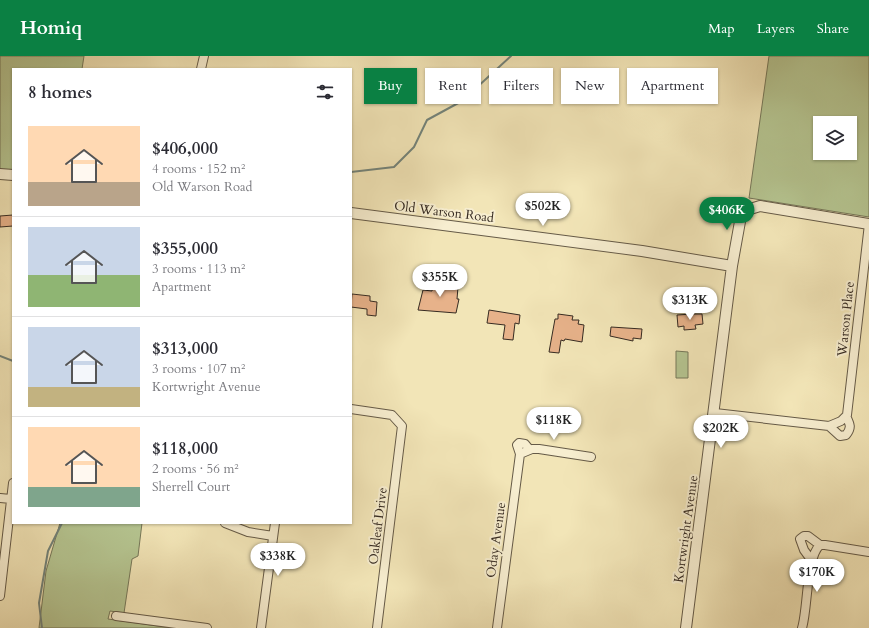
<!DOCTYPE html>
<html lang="en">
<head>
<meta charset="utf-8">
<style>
	:root { --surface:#fff; --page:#f7f7f7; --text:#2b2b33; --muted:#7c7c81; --line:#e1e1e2; --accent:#0b8043 }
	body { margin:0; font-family:Cardo,serif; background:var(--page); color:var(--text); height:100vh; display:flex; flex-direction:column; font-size:15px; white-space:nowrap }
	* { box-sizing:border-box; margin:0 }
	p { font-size:13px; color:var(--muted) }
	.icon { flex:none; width:22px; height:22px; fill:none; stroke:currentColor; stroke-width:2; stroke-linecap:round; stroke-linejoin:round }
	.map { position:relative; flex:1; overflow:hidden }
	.panel { position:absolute; left:12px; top:12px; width:340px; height:456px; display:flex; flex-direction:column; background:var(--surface); border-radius:0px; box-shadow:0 1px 3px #0004 }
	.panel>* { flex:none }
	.hud { position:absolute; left:364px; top:12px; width:380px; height:36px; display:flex; gap:8px }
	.tools { position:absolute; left:813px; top:60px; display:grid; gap:8px }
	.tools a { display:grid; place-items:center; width:44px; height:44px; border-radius:0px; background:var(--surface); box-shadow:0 1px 3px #0004; font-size:20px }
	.price { position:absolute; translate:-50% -34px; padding:0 9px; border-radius:14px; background:#fff; color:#222; font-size:13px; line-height:26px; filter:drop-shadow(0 1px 2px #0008) }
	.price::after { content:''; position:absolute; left:50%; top:24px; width:12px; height:9px; margin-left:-6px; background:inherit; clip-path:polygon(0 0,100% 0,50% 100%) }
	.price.on { background:var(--accent); color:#fff }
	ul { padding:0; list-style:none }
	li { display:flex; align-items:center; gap:12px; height:100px; padding:0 16px }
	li+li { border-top:1px solid var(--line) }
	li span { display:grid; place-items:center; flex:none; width:112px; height:80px; border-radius:0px; color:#555 }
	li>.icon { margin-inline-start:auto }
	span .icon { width:48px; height:48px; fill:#fffc; stroke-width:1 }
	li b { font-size:17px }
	h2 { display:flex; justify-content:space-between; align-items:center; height:48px; padding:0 16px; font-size:17px }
	.tag { padding:0 14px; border-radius:0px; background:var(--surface); box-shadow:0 1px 3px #0004; font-size:14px; line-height:36px }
	.tag.on { background:var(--accent); color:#fff }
	header { display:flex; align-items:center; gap:24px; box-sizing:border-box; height:56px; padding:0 20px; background:var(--accent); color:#fff }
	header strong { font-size:19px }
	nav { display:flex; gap:22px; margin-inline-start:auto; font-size:14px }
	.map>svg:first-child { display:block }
	.green { fill:#b6c692; stroke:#76785a; fill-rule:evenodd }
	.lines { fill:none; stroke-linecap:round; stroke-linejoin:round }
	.stream { stroke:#73837a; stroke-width:2 }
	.building { fill:#e7b28a; stroke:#362b22 }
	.minor-casing { stroke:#655a47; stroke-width:10 }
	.tertiary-casing { stroke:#655a47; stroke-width:12 }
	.minor { stroke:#f7eed0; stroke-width:8 }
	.tertiary { stroke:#f7eed0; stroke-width:10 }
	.labels { text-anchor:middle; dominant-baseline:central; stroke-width:4; stroke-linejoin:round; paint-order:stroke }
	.street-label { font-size:13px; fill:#362b22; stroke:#f7eed0 }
</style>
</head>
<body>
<header>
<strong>Homiq</strong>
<nav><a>Map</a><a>Layers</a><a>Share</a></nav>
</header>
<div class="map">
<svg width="869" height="572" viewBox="0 0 869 572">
	<rect width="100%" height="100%" fill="#f2e5b7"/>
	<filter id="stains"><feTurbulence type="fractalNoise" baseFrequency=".005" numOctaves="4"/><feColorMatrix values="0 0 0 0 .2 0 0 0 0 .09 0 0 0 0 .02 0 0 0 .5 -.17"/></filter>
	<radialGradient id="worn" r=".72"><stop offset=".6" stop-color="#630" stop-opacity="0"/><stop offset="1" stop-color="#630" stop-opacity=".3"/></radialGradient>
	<path class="green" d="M0,0H84L82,13H13V115L0,114Z
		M769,0H869V161L749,142ZM820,67H850V97H820Z
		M676,295L688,296V322H676Z
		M60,467H142L138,500L132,503L124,557L110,555L108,563L172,572H39L46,515Z"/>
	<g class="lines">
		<path class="stream" d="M351,116L394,111L414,91L427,64L462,45L511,0
			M0,300L13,305
			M42,572L39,547L48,495L62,467"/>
	</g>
	<path class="building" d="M13,159V170L0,171V160Z
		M434,221L448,223V230L458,231L457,243H459L456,257L418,254L423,234L432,235Z
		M352,238L370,240V245L377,246L376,260L367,259V253L351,251Z
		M489,254L520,259L519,268L515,267L513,284L503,283L505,269L487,267Z
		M558,258L573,260L572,264H579L578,268L584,269L582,286L565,283L564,285L561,284L559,297L549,296L555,263H558Z
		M692,258H702L703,268L695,269L696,273L684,274V270L678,271L677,259Z
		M611,271L642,273L641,283L633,282V285L610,280Z"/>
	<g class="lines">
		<defs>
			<path id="minor" d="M201,13L204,0
				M351,353L392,359L402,370L377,572
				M715,357L829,370L841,365L847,359L869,168
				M829,370L840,380L846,379C852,372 850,368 846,360
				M520,398L532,393H539L591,401
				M520,398L517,389L519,387L525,388L530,394
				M0,442L11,443
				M225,467L248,476L273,480
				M812,505L804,494L800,483L804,480H808L820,489
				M0,540L13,427
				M116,560L207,572
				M261,572L275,467
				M497,572L520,398
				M802,572C808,553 806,501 820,489H825L869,496"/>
			<path id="tertiary" d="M0,118L13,119
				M351,157L642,195L732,210
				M686,572L732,210L741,160L747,154L760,150L869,168"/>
		</defs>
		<use href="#minor" class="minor-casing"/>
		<use href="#tertiary" class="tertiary-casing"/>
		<use href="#minor" class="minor"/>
		<use href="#tertiary" class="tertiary"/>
	</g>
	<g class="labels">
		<g class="street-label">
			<text transform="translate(444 156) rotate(7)">Old Warson Road</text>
			<text transform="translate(846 263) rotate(-84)">Warson Place</text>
			<text transform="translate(378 470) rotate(-83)">Oakleaf Drive</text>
			<text transform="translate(686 473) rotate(-82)">Kortwright Avenue</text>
			<text transform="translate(496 484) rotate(-82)">Oday Avenue</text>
		</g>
	</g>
	<rect width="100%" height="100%" filter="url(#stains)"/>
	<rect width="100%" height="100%" fill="url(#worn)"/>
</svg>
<div class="tools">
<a><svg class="icon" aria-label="layers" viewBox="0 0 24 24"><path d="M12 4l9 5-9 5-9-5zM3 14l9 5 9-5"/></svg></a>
</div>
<b class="price" style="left:543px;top:171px">$502K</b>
<b class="price on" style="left:727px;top:175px">$406K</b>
<b class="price" style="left:440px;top:242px">$355K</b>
<b class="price" style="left:690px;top:265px">$313K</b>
<b class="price" style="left:554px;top:385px">$118K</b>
<b class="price" style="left:721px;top:393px">$202K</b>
<b class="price" style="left:278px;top:521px">$338K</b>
<b class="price" style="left:817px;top:537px">$170K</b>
<div class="hud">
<a class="tag on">Buy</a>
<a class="tag">Rent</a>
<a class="tag">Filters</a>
<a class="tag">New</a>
<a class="tag">Apartment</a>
</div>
<section class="panel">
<h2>8 homes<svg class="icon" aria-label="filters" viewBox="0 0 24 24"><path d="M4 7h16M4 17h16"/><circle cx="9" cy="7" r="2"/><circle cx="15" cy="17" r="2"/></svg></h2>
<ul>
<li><span style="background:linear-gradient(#ffd9b3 70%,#b9a48a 0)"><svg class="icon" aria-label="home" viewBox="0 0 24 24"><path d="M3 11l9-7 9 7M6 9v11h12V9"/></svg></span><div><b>$406,000</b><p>4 rooms · 152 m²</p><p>Old Warson Road</p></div></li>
<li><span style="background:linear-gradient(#c9d6e8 60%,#8fb573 0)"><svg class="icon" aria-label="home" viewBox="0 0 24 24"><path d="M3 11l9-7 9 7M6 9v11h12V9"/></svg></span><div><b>$355,000</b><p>3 rooms · 113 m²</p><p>Apartment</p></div></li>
<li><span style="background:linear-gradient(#c9d6e8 75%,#c2b280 0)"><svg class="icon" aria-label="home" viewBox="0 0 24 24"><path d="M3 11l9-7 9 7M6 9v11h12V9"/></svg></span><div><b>$313,000</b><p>3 rooms · 107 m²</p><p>Kortwright Avenue</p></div></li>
<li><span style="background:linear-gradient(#ffd9b3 75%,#7fa58c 0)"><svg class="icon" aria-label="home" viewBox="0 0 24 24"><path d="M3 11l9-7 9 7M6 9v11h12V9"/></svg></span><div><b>$118,000</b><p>2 rooms · 56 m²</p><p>Sherrell Court</p></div></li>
</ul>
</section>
</div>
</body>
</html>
